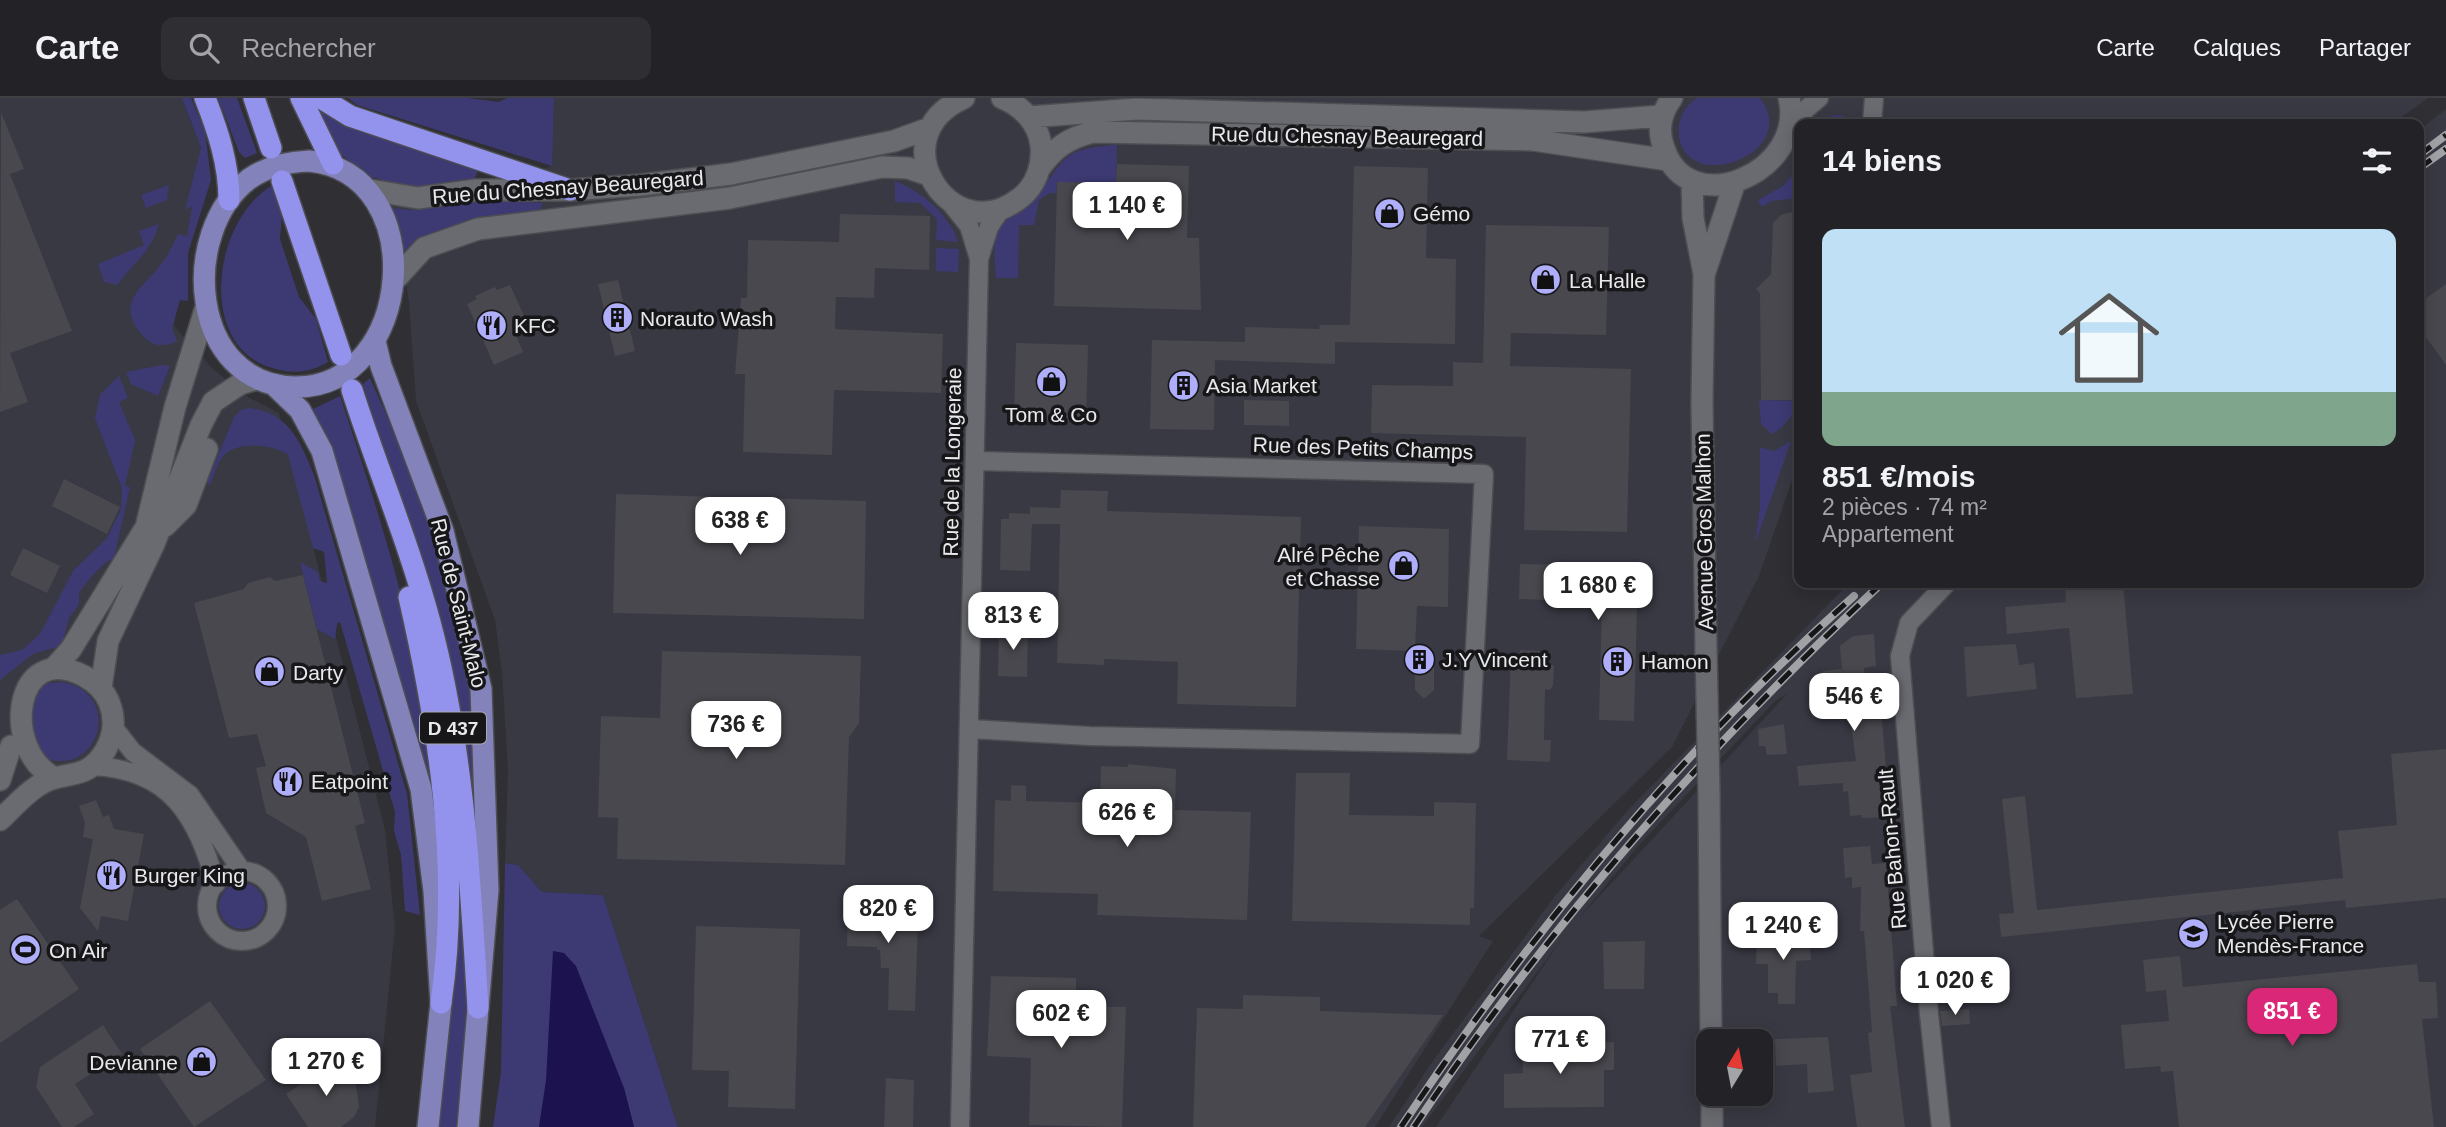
<!DOCTYPE html>
<html lang="fr">
<head>
<meta charset="utf-8">
<style>
	:root { --surface:#232327; --page:#2f2f33; --text:#f1f3f6; --muted:#a3a4a7; --line:#404044; --accent:#db2777 }
	body { margin:0; font-family:Arial,sans-serif; background:var(--page); color:var(--text); height:100vh; display:flex; flex-direction:column; font-size:26px; white-space:nowrap }
	* { box-sizing:border-box; margin:0 }
	p { font-size:23px; color:var(--muted) }
	.icon { flex:none; width:38px; height:38px; fill:none; stroke:currentColor; stroke-width:2; stroke-linecap:round; stroke-linejoin:round }
	.map { position:relative; flex:1; overflow:hidden }
	.side { position:absolute; left:1794px; top:21px; width:630px; height:469px; display:flex; flex-direction:column; background:var(--surface); border-radius:14px; box-shadow:0 4px 18px #0003,0 0 0 2px var(--line) }
	.side>* { flex:none }
	.needle { width:46px; rotate:10deg }
	.fabs { position:absolute; left:1696px; top:931px; display:grid; gap:14px }
	.fabs a { display:grid; place-items:center; width:77px; height:77px; border-radius:14px; background:var(--surface); box-shadow:0 4px 18px #0003,0 0 0 2px var(--line); font-size:35px }
	.price { position:absolute; translate:-50% -60px; padding:0 16px; border-radius:14px; background:#fff; color:#222; font-size:23px; line-height:46px; filter:drop-shadow(0 2px 4px #0008) }
	.price::after { content:''; position:absolute; left:50%; top:42px; width:21px; height:16px; margin-left:-10px; background:inherit; clip-path:polygon(0 0,100% 0,50% 100%) }
	.price.active { background:var(--accent); color:#fff }
	ul { padding:0; list-style:none }
	li { display:grid; align-content:center; gap:14px; height:371px; padding:0 28px }
	li span { display:grid; place-items:center; height:217px; border-radius:14px; color:#555 }
	li>.icon { margin-inline-start:auto }
	span .icon { width:126px; height:126px; fill:#fffc; stroke-width:1 }
	li b { font-size:30px }
	h2 { display:flex; justify-content:space-between; align-items:center; height:84px; padding:0 28px; font-size:30px }
	header { display:flex; align-items:center; gap:42px; box-sizing:border-box; height:98px; padding:0 35px; background:var(--surface); border-bottom:2px solid var(--line) }
	header strong { font-size:33px }
	nav { display:flex; gap:38px; margin-inline-start:auto; font-size:24px }
	.search { width:490px; height:63px; background:var(--page); display:flex; align-items:center; gap:18px; box-sizing:border-box; padding:0 24px; border-radius:14px; color:var(--muted); font-size:26px }
	.map>svg:first-child { display:block }
	.built { fill:#383943; fill-rule:evenodd }
	.green { fill:#3d3a73 }
	.water { fill:#1d1250 }
	.building { fill:#48484e }
	.lines { fill:none; stroke-linecap:round; stroke-linejoin:round }
	.street-casing { stroke:#4d4e52; stroke-width:21 }
	.secondary-casing { stroke:#4d4e52; stroke-width:24 }
	.primary-casing { stroke:#4d4e52; stroke-width:24 }
	.highway-casing { stroke:#4d4e52; stroke-width:24 }
	.street { stroke:#6a6b70; stroke-width:18 }
	.secondary { stroke:#6a6b70; stroke-width:21 }
	.primary { stroke:#8382ba; stroke-width:21 }
	.highway { stroke:#9392ec; stroke-width:21 }
	.rail-casing { stroke:#a1a2a6; stroke-width:8 }
	.rail { stroke:#17171a; stroke-width:5; stroke-dasharray:16; stroke-linecap:butt }
	.secondary-bridge-casing { stroke:#4d4e52; stroke-width:24; stroke-linecap:butt }
	.secondary-bridge { stroke:#6a6b70; stroke-width:21 }
	.labels { text-anchor:middle; dominant-baseline:central; stroke-width:7; stroke-linejoin:round; paint-order:stroke }
	.shield { fill:#17171a; stroke:#a9aaad; stroke-width:2 }
	.shield-label { font-size:19px; font-weight:bold; fill:#e8e9ec }
	.street-label { font-size:21px; fill:#e8e9ec; stroke:#17171a }
	.poi-label { font-size:21px; fill:#e8e9ec; stroke:#17171a; text-anchor:start }
</style>
</head>
<body>
<header>
<strong>Carte</strong>
<div class="search"><svg class="icon" aria-label="search" viewBox="0 0 24 24"><circle cx="10" cy="10" r="6"/><path d="M15 15l6 6"/></svg>Rechercher</div>
<nav><a>Carte</a><a>Calques</a><a>Partager</a></nav>
</header>
<div class="map">
<svg width="2446" height="1029" viewBox="0 0 2446 1029">
	<rect width="100%" height="100%" fill="#2f2f34"/>
	<path class="built" d="M0,0H182L201,50L174,228L213,271L248,299L279,315L385,732L395,830L375,1029H0Z
		M554,0H2428L2392,26H1799V362L1759,478L1672,649L1479,838L1493,843L1375,1029H678L603,797L542,794L518,767L505,765L508,671L502,574L495,522L416,303L409,205L399,134L390,109L368,78L381,84L519,81L551,68Z
		M2446,11V1029H1436L1561,842L1422,1029H1389L1432,964L1555,798L1628,712L1849,485H2418L2419,32ZM1787,596L1579,820L1639,747L1775,603ZM1708,943H1760V996H1708Z"/>
	<path class="green" d="M182,0H191L205,33L211,82L188,155V203L180,202L172,230L177,243C165,249 153,249 143,238C113,204 143,191 162,165C169,157 173,146 178,136L187,138L192,108L185,112L201,50Z
		M218,0H237L257,55L245,60L239,54Z
		M348,0H468L499,4L507,0H554L552,68L357,7Z
		M1697,0H1760C1802,55 1687,98 1679,38C1677,22 1684,9 1697,0Z
		M314,3L479,70L474,82L411,90L368,78L338,54Z
		M1836,17L1844,18L1850,26H1820L1827,19Z
		M1117,47L1116,85L1057,84L1056,95H1050L1039,102L1034,127H1019L1018,180H996C995,164 991,140 1002,126C1010,116 1024,113 1032,103C1066,64 1057,50 1117,47Z
		M1799,70V100L1771,103L1762,109L1758,102L1783,88Z
		M895,83C921,93 950,117 958,144L936,142L937,121L920,105L895,104Z
		M169,87L167,102L146,110L141,97Z
		M273,87L282,115L280,141L299,199L316,221L328,264C311,274 295,276 276,271C195,252 212,121 273,87Z
		M488,102L543,105L540,112C495,118 441,130 403,155L390,110L412,112Z
		M159,126C152,153 133,166 117,187L104,184L98,166L144,147L139,133Z
		M936,150L959,151L958,174L936,173Z
		M162,267L170,268L158,298L131,286L126,274Z
		M119,278L128,300L119,304L135,342L125,388L130,389L114,460C102,464 86,485 79,495V506L69,520L63,542L57,549L33,556L0,582V557L22,552L40,536L73,473L107,440L121,411L122,390L95,320L100,297Z
		M370,280C419,389 460,495 474,615C481,673 478,734 480,792L386,363L363,286Z
		M340,298C376,406 412,516 428,629C436,684 437,740 442,795L309,313Z
		M1759,302L1799,303C1798,312 1781,333 1772,336L1761,326Z
		M249,310C289,314 301,345 314,377L407,696L420,817L405,813L401,757L394,733L395,714L340,524L337,526L335,541L317,531L300,464L318,474L320,483L327,485L324,454L313,450L288,357C273,346 239,343 224,357C217,364 214,378 210,387L207,384L234,319L241,312Z
		M1791,343L1755,446L1760,409V349L1774,353Z
		M62,584C130,596 94,696 30,652L33,593L49,585Z
		M452,659L467,863L465,947L456,1029H439C456,906 453,783 452,659Z
		M505,765L518,767L542,794L603,797L678,1029H634L624,990L546,983L539,1029H493L501,974Z
		M219 808a23 23 0 1 1 46 0a23 23 0 1 1-46 0Z"/>
	<path class="water" d="M553,853L564,855L576,868L624,990L634,1029H539L546,983Z"/>
	<path class="building" d="M1,14L24,71L10,76L72,233L10,255L28,304L0,314Z
		M1117,66L1189,68L1187,140H1199L1201,212L1054,208L1057,84L1116,85Z
		M1354,68L1428,70L1426,160L1456,161L1455,246L1335,244V266L1215,262L1214,332L1150,331L1152,242L1245,244V229L1319,231L1320,227H1350Z
		M1791,114L1799,116V302H1761L1760,195L1756,191L1771,176L1773,125L1781,117Z
		M840,116L930,118L929,172L875,170L874,200L836,199L835,231L943,236L941,295L834,292L832,357L743,354L745,276H735L741,200H747L748,142L839,144Z
		M1486,127L1609,129L1606,237L1511,235L1510,268L1631,271L1627,434L1524,432L1526,339L1371,335L1372,287L1453,288V264L1483,265Z
		M618,182L635,253L615,258L598,186Z
		M2446,186V267L2418,228V206Z
		M510,187L526,222L512,228L523,254L494,267L467,206L477,201L475,198L495,189L497,192Z
		M1016,245L1088,247L1086,324L1014,321Z
		M1244,302L1289,303V328L1244,327Z
		M64,381L120,409L107,436L52,408Z
		M1061,392L1108,393L1107,413L1301,419L1296,609L1177,606L1178,564L1104,561V567L1057,565L1060,426H1032L1030,473L1000,472L1001,421H1009V415L1030,416V409L1060,410Z
		M616,396L866,403L864,521L613,515Z
		M1359,428L1449,431L1448,509L1417,508L1415,552L1427,553V569H1434V592L1424,601L1415,592V569H1411V553L1356,551Z
		M23,450L60,468L47,495L10,477Z
		M1520,466L1638,469L1634,623L1599,622L1602,504L1519,501Z
		M303,477L365,725L355,728L371,791L322,803L306,739L266,715L256,670L266,668L257,636L229,640L194,505L244,491L248,485L270,479L275,483Z
		M2065,485H2123L2133,596L2076,600L2069,530L2007,536L2005,509L2066,504Z
		M999,530L1028,531L1027,579L998,578Z
		M1874,536L1876,568L1864,570L1870,622L1882,621L1890,719L1862,720V717L1850,718L1848,693L1843,694V685L1799,688L1797,668L1856,663L1850,619L1820,620L1816,581L1823,580V573L1842,571L1840,548L1853,538Z
		M2016,546L2019,567L2034,565L2037,591L1967,599L1964,549Z
		M1520,552L1539,553L1541,567H1554L1553,587L1550,592L1545,591L1544,642H1551L1550,664L1507,662L1511,556H1520Z
		M662,553L861,558L859,625L849,639L845,767L617,761L618,720L598,719L601,618L660,620Z
		M1784,626L1787,656L1767,657L1765,648H1759L1758,631Z
		M2446,651V800L2346,810L2345,802L2001,839L1999,816L2014,815L2002,701L2025,698L2037,812L2343,780L2338,733L2397,727L2391,656Z
		M1128,666L1176,671L1175,712L1251,714L1247,822L1097,817L1098,796L993,793L995,702L1011,703V687L1026,688V703L1100,705L1101,668L1128,669Z
		M1296,675H1350L1349,717L1434,718V704L1476,705L1474,810H1470V827L1292,823Z
		M96,702L103,719L109,717L114,731L144,736L128,823L101,818L98,833L80,810L93,741L83,739L85,725L79,708Z
		M1870,748L1872,766L1886,765L1897,908H1890L1905,1029H1857L1850,977L1872,974L1868,935L1872,934L1864,833H1860L1861,789L1852,790V779L1845,780L1843,750Z
		M17,801L79,891L0,945V812Z
		M848,802L902,803L901,818L918,819L915,913L888,912L889,870H881L880,852H877V849L847,848Z
		M696,828L800,831L795,1011L728,1009L729,973L692,972Z
		M1809,836L1811,862L1796,863L1795,906H1778V895H1768V866H1756L1757,838Z
		M1645,843L1644,891H1604L1603,844Z
		M2180,858L2183,889L2417,866L2419,884H2436L2438,920L2422,921L2434,1029H2179L2173,973L2161,974L2160,968L2125,971L2121,927L2169,923L2166,892L2146,894L2143,862Z
		M991,878L1076,880V908L1126,909L1122,1029L1029,1027L1031,960L987,958Z
		M1243,897L1320,899V913L1443,917L1365,1029H1193L1197,910L1243,911Z
		M210,903L266,982L194,1029L140,951Z
		M1969,911L1970,926L1942,928L1940,913Z
		M103,927L122,956L75,986L94,1016L74,1029H62L36,989L40,969Z
		M1828,939L1834,993L1808,995L1807,966L1776,968L1775,941Z
		M1614,944V972H1604V1009L1504,1010V976L1523,975L1522,945Z
		M329,964L356,987L359,1009L354,1019L341,1029H308L286,996L315,977L313,974L322,965Z
		M886,980L914,982L913,1029H884Z"/>
	<g class="lines">
		<defs>
			<path id="street" d="M1872,26L1874,0
				M1789,35L1805,12L1819,0
				M949,103L969,128L979,161
				M114,630L133,654L190,697L242,773
				M970,631L1089,638L1470,646L1484,376L975,363
				M93,668C171,672 196,717 216,786
				M207 808a35 35 0 1 1 70 0a35 35 0 1 1-70 0Z
				M960,1029L979,161L989,129L1001,111
				M1941,1029L1929,916L1900,558L1909,525L1947,485"/>
			<path id="secondary" d="M964,0C877,39 952,154 1020,100C1036,88 1043,67 1041,47C1038,25 1022,8 1002,0
				M1672,0C1660,16 1657,32 1664,50C1688,125 1807,74 1789,0
				M1029,19L1137,11L1584,24L1661,18
				M1039,71C1054,50 1068,40 1093,34L1533,42L1668,62
				M1692,83L1693,120L1704,176L1702,304L1706,552
				M370,92L418,100L476,92H570L641,87L731,76L894,43L930,30
				M1705,174L1735,84
				M393,184L424,150L478,131L730,100L882,69L908,70L929,77
				M165,428L186,407L207,351
				M54,570L71,551L146,429L175,309L205,212
				M101,590L108,543L154,446L201,327L213,304L240,286L257,281
				M0,682L11,648
				M1709,694L1711,943
				M0,722C15,708 34,685 55,680C74,675 87,677 101,659C113,643 117,623 109,604C104,592 95,584 84,578C14,541 0,652 55,680
				M1712,996V1029"/>
			<path id="primary" d="M309,63C433,75 414,291 295,289C189,287 179,134 249,81C267,68 288,64 309,63Z
				M375,243L381,268L443,433L481,591L488,792L468,1029
				M274,287L300,312L322,353L421,691L434,793L441,905L428,1029"/>
			<path id="highway" d="M205,0C218,33 229,66 229,102
				M254,0L271,50
				M301,0L333,66
				M321,0L350,18L570,92
				M282,83L341,257
				M352,292C377,370 409,445 430,524C464,651 470,780 478,910
				M409,499C439,631 461,770 441,905"/>
		</defs>
		<use href="#street" class="street-casing"/>
		<use href="#secondary" class="secondary-casing"/>
		<use href="#primary" class="primary-casing"/>
		<use href="#highway" class="highway-casing"/>
		<use href="#street" class="street"/>
		<use href="#secondary" class="secondary"/>
		<use href="#primary" class="primary"/>
		<use href="#highway" class="highway"/>
		<defs>
			<path id="rail" d="M2418,58L2446,37
				M2418,71L2446,51
				M1401,1029C1530,835 1679,654 1854,498
				M1414,1029C1549,826 1705,651 1882,485"/>
		</defs>
		<use href="#rail" class="rail-casing"/>
		<use href="#rail" class="rail"/>
		<defs>
			<path id="secondary-bridge" d="M1706,552L1709,694"/>
		</defs>
		<use href="#secondary-bridge" class="secondary-bridge-casing"/>
		<use href="#secondary-bridge" class="secondary-bridge"/>
	</g>
	<defs>
		<symbol id="shop-disc" viewBox="-11 -11 22 22"><circle r="9.5" fill="#aeaefb" stroke="#17171a"/><path d="M-5-2.5h2.3a2.7 3.5 0 0 1 5.4 0H5L5.5 6h-11ZM-1.5-2.5h3a1.5 2.3 0 0 0-3 0Z" fill="#111"/></symbol>
		<symbol id="building-disc" viewBox="-11 -11 22 22"><circle r="9.5" fill="#aeaefb" stroke="#17171a"/><path d="M-4-6H4V6H1V3H-1V6H-4ZM-2.5-4.3h1.7v1.8h-1.7ZM.8-4.3h1.7v1.8H.8ZM-2.5-1h1.7V.8h-1.7ZM.8-1h1.7V.8H.8Z" fill="#111"/></symbol>
		<symbol id="restaurant-disc" viewBox="-11 -11 22 22"><circle r="9.5" fill="#aeaefb" stroke="#17171a"/><path d="M-5-6h1v4h1v-4h1v4h1v-4h1v5L-1.5 .5V6h-2V.5L-5-1ZM5-6V6H3V1.5H1.5Q1.5-4 5-6Z" fill="#111"/></symbol>
		<symbol id="school-disc" viewBox="-11 -11 22 22"><circle r="9.5" fill="#aeaefb" stroke="#17171a"/><path d="M0-5L7-2L0 1L-7-2ZM-4 1L0 2.5L4 1V4Q0 6-4 4Z" fill="#111"/></symbol>
		<symbol id="stadium-disc" viewBox="-11 -11 22 22"><circle r="9.5" fill="#aeaefb" stroke="#17171a"/><path d="M0-5a6.5 5 0 1 0 0 10a6.5 5 0 1 0 0-10ZM-3.5-1.8h7v3.6h-7Z" fill="#111"/></symbol>
	</defs>
	<g fill-rule="evenodd">
		<use href="#shop-disc" x="1372" y="98" width="35" height="35"/>
		<use href="#shop-disc" x="1528" y="164" width="35" height="35"/>
		<use href="#building-disc" x="600" y="202" width="35" height="35"/>
		<use href="#restaurant-disc" x="474" y="210" width="35" height="35"/>
		<use href="#shop-disc" x="1034" y="266" width="35" height="35"/>
		<use href="#building-disc" x="1166" y="270" width="35" height="35"/>
		<use href="#shop-disc" x="1386" y="450" width="35" height="35"/>
		<use href="#building-disc" x="1402" y="544" width="35" height="35"/>
		<use href="#building-disc" x="1600" y="546" width="35" height="35"/>
		<use href="#shop-disc" x="252" y="556" width="35" height="35"/>
		<use href="#restaurant-disc" x="270" y="666" width="35" height="35"/>
		<use href="#restaurant-disc" x="94" y="760" width="35" height="35"/>
		<use href="#school-disc" x="2176" y="818" width="35" height="35"/>
		<use href="#stadium-disc" x="8" y="834" width="35" height="35"/>
		<use href="#shop-disc" x="184" y="946" width="35" height="35"/>
	</g>
	<g class="labels">
		<rect class="shield" x="420" y="614.5" width="66" height="31" rx="5"/>
		<g class="shield-label">
			<text x="453" y="630">D 437</text>
		</g>
		<g class="street-label">
			<text transform="translate(1347 38) rotate(1)">Rue du Chesnay Beauregard</text>
			<text transform="translate(568 89) rotate(-4)">Rue du Chesnay Beauregard</text>
			<text transform="translate(1363 350) rotate(2)">Rue des Petits Champs</text>
			<text transform="translate(952 364) rotate(-89)">Rue de la Longeraie</text>
			<text transform="translate(1704 434) rotate(-91)">Avenue Gros Malhon</text>
			<text transform="translate(459 505) rotate(76)">Rue de Saint-Malo</text>
			<text transform="translate(1892 751) rotate(-95)">Rue Bahon-Rault</text>
		</g>
		<g class="poi-label">
			<text x="1413" y="115">Gémo</text>
			<text x="1569" y="182">La Halle</text>
			<text x="640" y="220">Norauto Wash</text>
			<text x="514" y="227">KFC</text>
			<text x="1206" y="287">Asia Market</text>
			<text x="1051" y="316" text-anchor="middle">Tom &amp; Co</text>
			<text x="1380" y="456" text-anchor="end">Alré Pêche<tspan x="1380" dy="24">et Chasse</tspan></text>
			<text x="1442" y="561">J.Y Vincent</text>
			<text x="1641" y="563">Hamon</text>
			<text x="293" y="574">Darty</text>
			<text x="311" y="683">Eatpoint</text>
			<text x="134" y="777">Burger King</text>
			<text x="2217" y="823">Lycée Pierre<tspan x="2217" dy="24">Mendès-France</tspan></text>
			<text x="49" y="852">On Air</text>
			<text x="178" y="964" text-anchor="end">Devianne</text>
		</g>
	</g>
</svg>
<div class="fabs">
<a><svg class="needle" viewBox="-14 -14 28 28"><path d="M0-13l5 13h-10z" fill="#e53935"/><path d="M0 13l5-13h-10z" fill="#a3a4a7"/></svg></a>
</div>
<b class="price" style="left:1127px;top:144px">1 140 €</b>
<b class="price" style="left:740px;top:459px">638 €</b>
<b class="price" style="left:1598px;top:524px">1 680 €</b>
<b class="price" style="left:1013px;top:554px">813 €</b>
<b class="price" style="left:1854px;top:635px">546 €</b>
<b class="price" style="left:736px;top:663px">736 €</b>
<b class="price" style="left:1127px;top:751px">626 €</b>
<b class="price" style="left:888px;top:847px">820 €</b>
<b class="price" style="left:1783px;top:864px">1 240 €</b>
<b class="price" style="left:1955px;top:919px">1 020 €</b>
<b class="price active" style="left:2292px;top:950px">851 €</b>
<b class="price" style="left:1061px;top:952px">602 €</b>
<b class="price" style="left:1560px;top:978px">771 €</b>
<b class="price" style="left:326px;top:1000px">1 270 €</b>
<section class="side">
<h2>14 biens<svg class="icon" aria-label="filters" viewBox="0 0 24 24"><path d="M4 7h16M4 17h16"/><circle cx="9" cy="7" r="2"/><circle cx="15" cy="17" r="2"/></svg></h2>
<ul>
<li><span style="background:linear-gradient(#bfe0f5 75%,#7fa58c 0)"><svg class="icon" aria-label="home" viewBox="0 0 24 24"><path d="M3 11l9-7 9 7M6 9v11h12V9"/></svg></span><div><b>851 €/mois</b><p>2 pièces · 74 m²</p><p>Appartement</p></div></li>
</ul>
</section>
</div>
</body>
</html>
